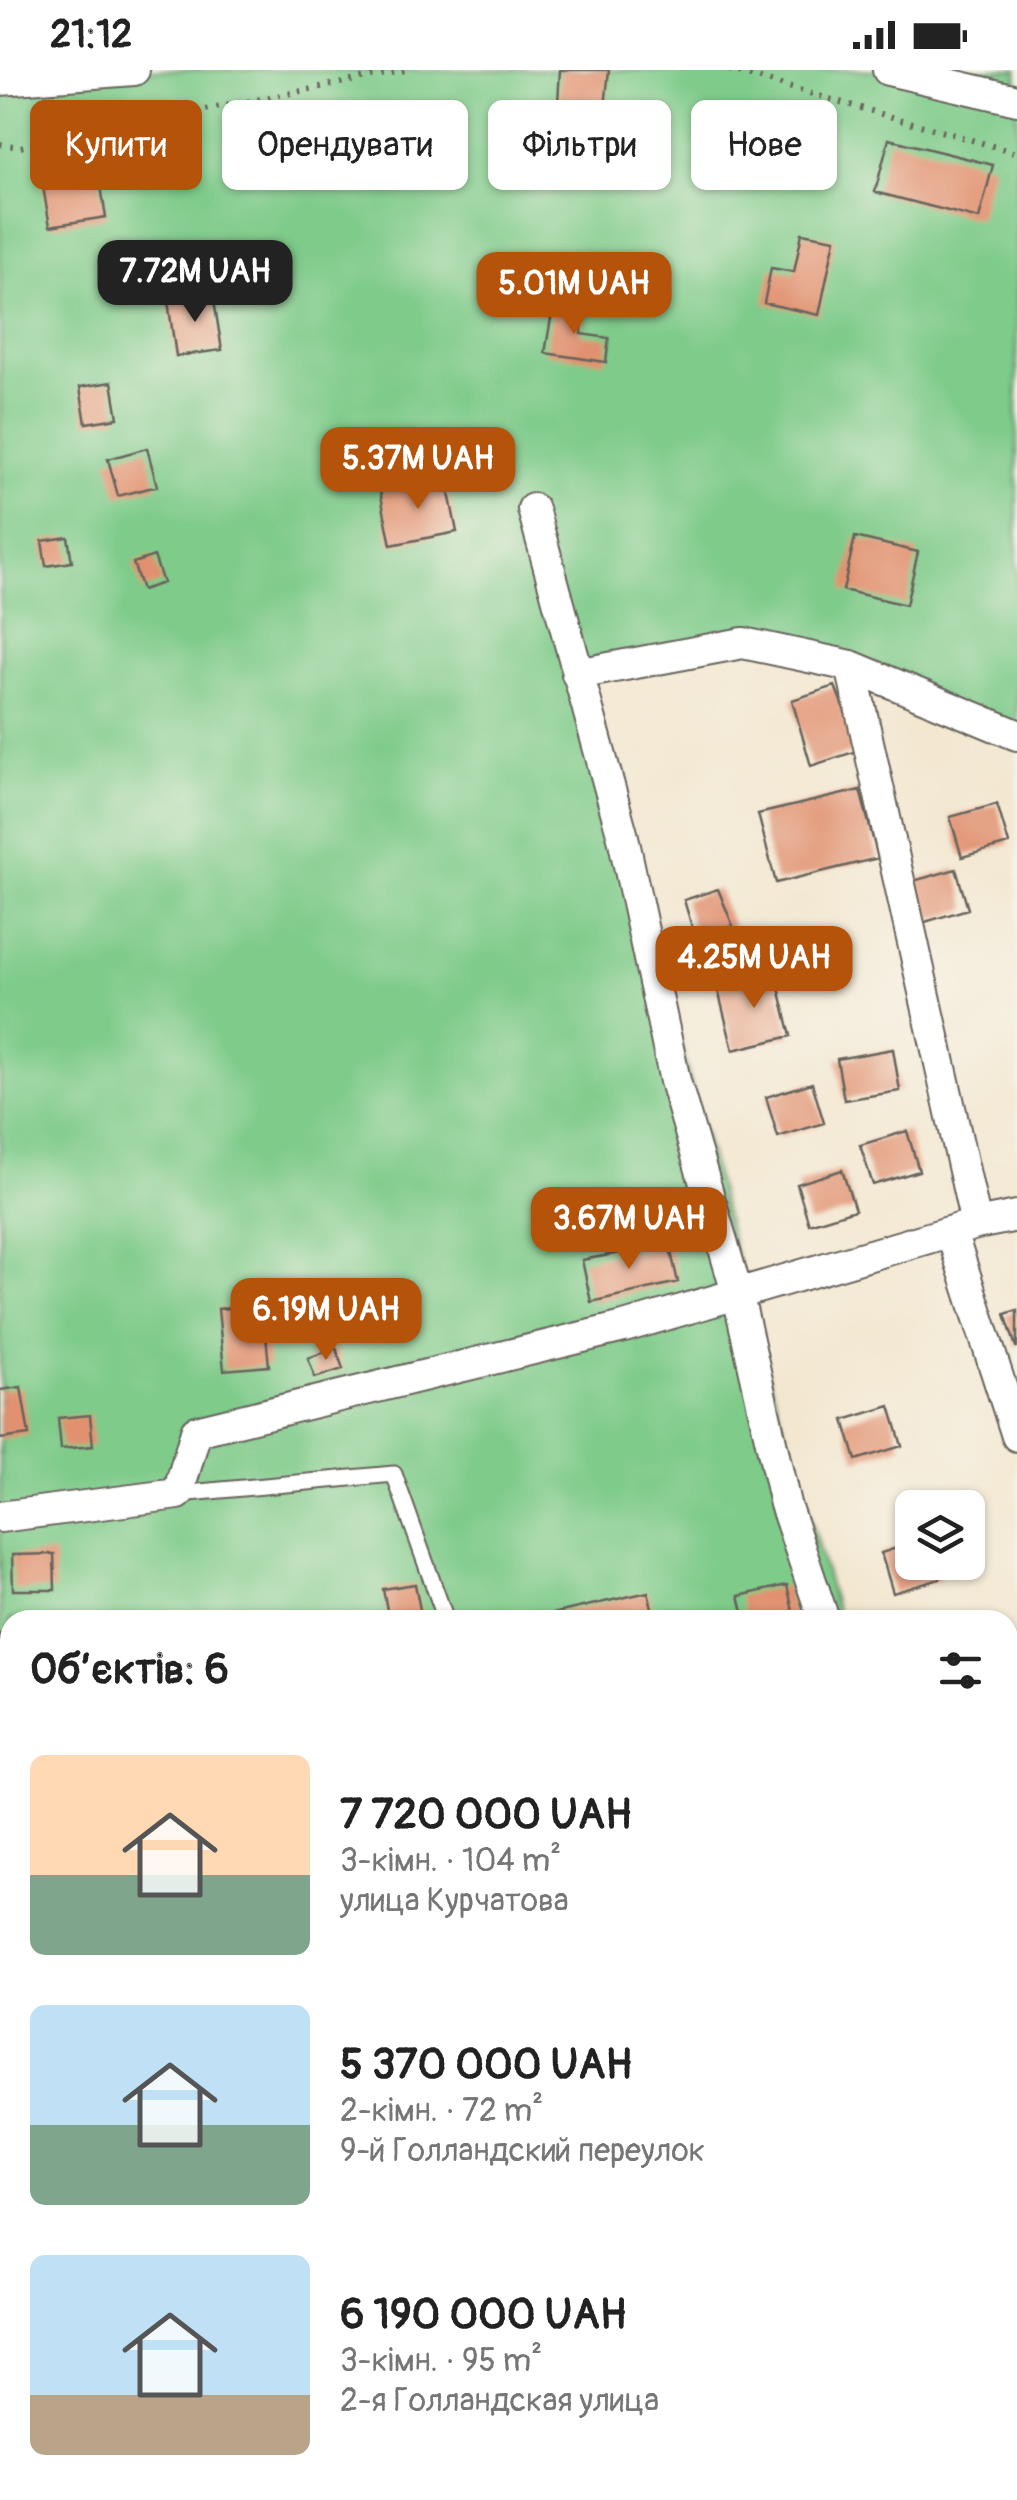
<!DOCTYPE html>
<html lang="uk">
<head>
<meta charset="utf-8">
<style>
	:root { --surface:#fff; --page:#f6f6f6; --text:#222; --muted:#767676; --accent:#b45309 }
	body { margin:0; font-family:Pangolin,sans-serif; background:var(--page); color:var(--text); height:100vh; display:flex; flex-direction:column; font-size:38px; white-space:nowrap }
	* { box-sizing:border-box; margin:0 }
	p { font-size:32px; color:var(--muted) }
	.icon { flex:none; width:55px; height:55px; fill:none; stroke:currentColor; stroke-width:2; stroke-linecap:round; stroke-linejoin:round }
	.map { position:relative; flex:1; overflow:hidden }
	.panel { position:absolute; left:0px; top:1540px; width:1018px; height:890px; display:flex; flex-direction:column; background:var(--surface); border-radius:30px 30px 0 0; box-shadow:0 2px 8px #0004 }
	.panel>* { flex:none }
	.hud { position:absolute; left:30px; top:30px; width:958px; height:90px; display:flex; gap:20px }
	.buttons { position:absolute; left:895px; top:1420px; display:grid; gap:20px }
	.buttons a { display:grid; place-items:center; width:90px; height:90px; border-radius:15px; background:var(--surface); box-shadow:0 2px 8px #0004; font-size:50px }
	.price { position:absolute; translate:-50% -85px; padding:0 22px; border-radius:20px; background:var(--accent); color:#fff; font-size:32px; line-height:65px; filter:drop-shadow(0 2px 5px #0008) }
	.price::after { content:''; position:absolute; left:50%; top:60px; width:30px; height:22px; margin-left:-15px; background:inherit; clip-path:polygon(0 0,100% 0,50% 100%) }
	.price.active { background:#222; color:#fff }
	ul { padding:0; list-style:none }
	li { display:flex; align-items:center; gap:30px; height:250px; padding:0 30px }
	li span { display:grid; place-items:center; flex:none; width:280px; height:200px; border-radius:15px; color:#555 }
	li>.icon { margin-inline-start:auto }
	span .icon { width:120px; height:120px; fill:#fffc; stroke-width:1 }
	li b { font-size:42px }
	h2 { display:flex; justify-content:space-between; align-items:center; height:120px; padding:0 30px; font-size:42px }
	.tag { padding:0 35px; border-radius:15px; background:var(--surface); box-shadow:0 2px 8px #0004; font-size:35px; line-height:90px }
	.tag.active { background:var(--accent); color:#fff }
	.status { display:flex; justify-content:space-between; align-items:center; height:70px; padding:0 50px; background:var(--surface); direction:ltr }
	.status svg { height:28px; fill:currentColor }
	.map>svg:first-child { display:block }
	.green { fill:#7ecb8a; stroke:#4d7453; stroke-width:2.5 }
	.building { fill:#e19170 }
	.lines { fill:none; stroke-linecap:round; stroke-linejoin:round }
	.service-casing { stroke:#67635b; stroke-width:19 }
	.minor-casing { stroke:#67635b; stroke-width:34 }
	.path { stroke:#67635b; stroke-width:6; stroke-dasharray:2.5 8; stroke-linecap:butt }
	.service { stroke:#fff; stroke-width:15 }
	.minor { stroke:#fff; stroke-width:30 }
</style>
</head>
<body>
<div class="status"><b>21:12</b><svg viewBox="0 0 49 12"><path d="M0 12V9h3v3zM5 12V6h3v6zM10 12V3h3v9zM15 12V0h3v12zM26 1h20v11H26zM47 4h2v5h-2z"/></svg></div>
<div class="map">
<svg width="1017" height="2430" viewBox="0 0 1017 2430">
	<rect width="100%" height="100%" fill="#f7f3e8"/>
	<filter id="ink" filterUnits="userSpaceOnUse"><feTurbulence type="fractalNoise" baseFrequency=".01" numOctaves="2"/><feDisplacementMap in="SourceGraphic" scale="20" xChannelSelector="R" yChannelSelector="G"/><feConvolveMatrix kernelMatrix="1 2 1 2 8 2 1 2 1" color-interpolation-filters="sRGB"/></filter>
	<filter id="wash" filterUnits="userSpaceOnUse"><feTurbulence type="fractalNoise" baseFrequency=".0048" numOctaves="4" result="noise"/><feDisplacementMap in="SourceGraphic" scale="40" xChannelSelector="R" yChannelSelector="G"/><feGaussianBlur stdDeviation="2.25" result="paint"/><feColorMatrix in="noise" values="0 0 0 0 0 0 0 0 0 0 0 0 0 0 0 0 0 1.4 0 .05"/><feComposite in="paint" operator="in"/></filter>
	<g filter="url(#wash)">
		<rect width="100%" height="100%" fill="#f3e7d0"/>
		<path class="green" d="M0,0H1017V659L741,568L585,607L748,1233L839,1550H10V1926L0,1930Z"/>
		<g id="blocks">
			<path class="building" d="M560,0H609L605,37L558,32Z
				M889,69L993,95L979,149L875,122Z
				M98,98L106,147L50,156L41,106Z
				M802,163L835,169L819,245L764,233L771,198L794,202Z
				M213,224L222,280L176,286L168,231Z
				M553,237L584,242L581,264L609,268L606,292L545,283Z
				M112,312L118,348L86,353L80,317Z
				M147,378L157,416L118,426L108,389Z
				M446,408L457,462L391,475L380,421Z
				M68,467L72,492L46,496L42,471Z
				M855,467L918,482L906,535L843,520Z
				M154,486L163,513L142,520L133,493Z
				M835,616L860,680L811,696L792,630Z
				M860,720L878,788L776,813L758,744Z
				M997,734L1009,774L962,787L950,747Z
				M956,799L968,839L922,853L906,813Z
				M718,819L733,856L696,870L684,830Z
				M775,902L791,966L733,980L717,916Z
				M893,979L900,1021L844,1030L837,989Z
				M812,1013L824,1053L778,1067L766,1027Z
				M907,1061L919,1101L873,1115L860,1075Z
				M842,1100L855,1140L809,1154L797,1114Z
				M669,1174L678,1212L591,1232L582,1190Z
				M263,1235L269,1296L224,1300L218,1239Z
				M1017,1240V1277H1016L1005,1244Z
				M336,1278L343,1299L315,1308L308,1288Z
				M21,1317L29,1365L0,1369V1320Z
				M890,1336L902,1376L856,1390L844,1350Z
				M90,1345L93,1376L61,1379L58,1348Z
				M912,1473V1492H935L940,1509L893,1523L881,1483Z
				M54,1484L55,1520H13L12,1485Z
				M415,1514L421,1545L389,1550L383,1519Z
				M787,1515L795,1550H745L739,1526Z
				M648,1522L655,1550H534V1548Z
				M10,1562V1605L0,1606V1563Z
				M220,2420H263L266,2430H224Z"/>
		</g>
	</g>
	<g filter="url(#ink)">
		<use href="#blocks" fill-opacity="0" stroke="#67635b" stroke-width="2.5"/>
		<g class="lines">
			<defs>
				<path id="service" d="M178,1424L394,1404L446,1550
					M294,2420L298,2430
					M740,2420L744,2430"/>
				<path id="minor" d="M888,0L1017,30
					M0,10L134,0
					M533,439L623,767L675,1011L738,1226L785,1434L824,1550
					M851,596L976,1154
					M577,604L743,573L851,596L1017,665
					M951,1162L1017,1366
					M0,1447L178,1424L196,1361L624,1257L976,1154L1017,1146
					M1008,1595L1017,1591
					M0,1939L10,1935
					M0,1974L10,1979
					M784,2420L815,2430"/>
			</defs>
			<use href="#service" class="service-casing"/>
			<use href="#minor" class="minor-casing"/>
			<path class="path" d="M729,0L1017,83
				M0,74L20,77L406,0
				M1008,2220L1017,2219"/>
			<use href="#service" class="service"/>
			<use href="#minor" class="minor"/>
		</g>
	</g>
</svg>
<div class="buttons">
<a><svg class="icon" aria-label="layers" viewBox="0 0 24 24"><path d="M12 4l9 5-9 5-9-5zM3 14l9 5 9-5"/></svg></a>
</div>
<b class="price active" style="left:195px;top:255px">7.72M UAH</b>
<b class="price" style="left:574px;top:267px">5.01M UAH</b>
<b class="price" style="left:418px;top:442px">5.37M UAH</b>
<b class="price" style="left:754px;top:941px">4.25M UAH</b>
<b class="price" style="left:629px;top:1202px">3.67M UAH</b>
<b class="price" style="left:326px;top:1293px">6.19M UAH</b>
<div class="hud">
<a class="tag active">Купити</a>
<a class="tag">Орендувати</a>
<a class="tag">Фільтри</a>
<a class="tag">Нове</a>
</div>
<section class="panel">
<h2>Об’єктів: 6<svg class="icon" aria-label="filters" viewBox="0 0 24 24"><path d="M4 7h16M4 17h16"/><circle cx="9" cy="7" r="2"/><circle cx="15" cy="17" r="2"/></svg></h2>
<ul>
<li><span style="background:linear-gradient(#ffd9b3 60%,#7fa58c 0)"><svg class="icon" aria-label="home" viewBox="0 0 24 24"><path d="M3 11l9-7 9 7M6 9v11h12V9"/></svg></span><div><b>7 720 000 UAH</b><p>3-кімн. · 104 m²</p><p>улица Курчатова</p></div></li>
<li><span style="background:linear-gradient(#bfe0f5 60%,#7fa58c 0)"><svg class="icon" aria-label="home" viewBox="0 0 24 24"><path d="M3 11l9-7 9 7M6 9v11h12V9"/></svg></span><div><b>5 370 000 UAH</b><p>2-кімн. · 72 m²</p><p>9-й Голландский переулок</p></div></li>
<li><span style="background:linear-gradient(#bfe0f5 70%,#b9a48a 0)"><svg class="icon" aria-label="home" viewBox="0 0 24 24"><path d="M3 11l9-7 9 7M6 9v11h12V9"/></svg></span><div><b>6 190 000 UAH</b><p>3-кімн. · 95 m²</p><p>2-я Голландская улица</p></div></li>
</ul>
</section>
</div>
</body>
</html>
